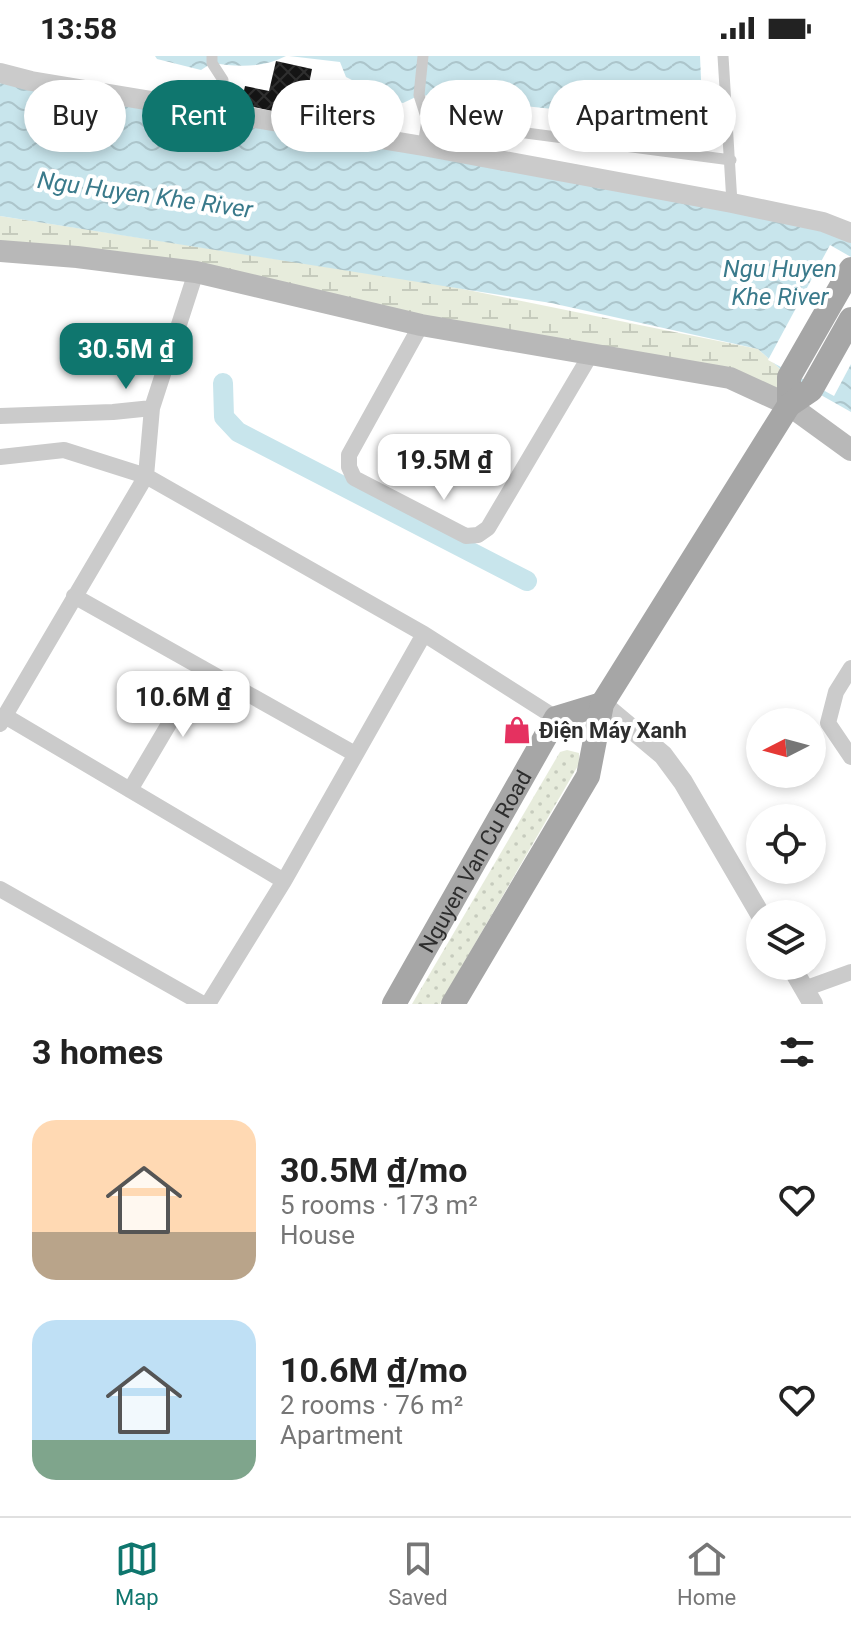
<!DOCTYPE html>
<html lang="en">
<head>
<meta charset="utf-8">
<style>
	:root { --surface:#fff; --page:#f6f6f6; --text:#222; --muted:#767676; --line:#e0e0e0; --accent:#0f766e }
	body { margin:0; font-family:Roboto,sans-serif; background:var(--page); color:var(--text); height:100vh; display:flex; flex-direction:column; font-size:30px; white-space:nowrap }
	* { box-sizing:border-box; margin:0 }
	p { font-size:26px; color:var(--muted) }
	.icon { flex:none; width:44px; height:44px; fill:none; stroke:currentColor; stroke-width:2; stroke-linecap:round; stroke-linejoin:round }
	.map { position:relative; height:948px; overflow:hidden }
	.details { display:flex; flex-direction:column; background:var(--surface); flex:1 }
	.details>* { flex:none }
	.guide { position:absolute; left:24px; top:24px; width:804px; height:72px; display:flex; gap:16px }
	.needle { width:52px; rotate:264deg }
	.buttons { position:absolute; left:746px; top:652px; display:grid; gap:16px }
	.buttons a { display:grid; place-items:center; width:80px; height:80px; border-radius:50%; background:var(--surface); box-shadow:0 4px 12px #0003; font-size:40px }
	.price { position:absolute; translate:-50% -68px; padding:0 18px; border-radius:16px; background:#fff; color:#222; font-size:26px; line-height:52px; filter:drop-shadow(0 2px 4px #0008) }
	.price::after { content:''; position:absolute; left:50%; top:48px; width:24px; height:18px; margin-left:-12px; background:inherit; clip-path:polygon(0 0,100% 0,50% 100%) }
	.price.active { background:var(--accent); color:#fff }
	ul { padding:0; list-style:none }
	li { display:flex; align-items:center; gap:24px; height:200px; padding:0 32px }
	li span { display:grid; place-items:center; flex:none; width:224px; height:160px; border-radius:24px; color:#555 }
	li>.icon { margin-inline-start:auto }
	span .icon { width:96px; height:96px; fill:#fffc; stroke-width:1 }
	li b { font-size:34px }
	h2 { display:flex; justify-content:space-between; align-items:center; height:96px; padding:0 32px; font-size:34px }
	.pill { padding:0 28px; border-radius:36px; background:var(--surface); box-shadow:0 4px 12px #0003; font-size:28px; line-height:72px }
	.pill.active { background:var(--accent); color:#fff }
	.status { display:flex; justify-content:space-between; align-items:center; height:56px; padding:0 40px; background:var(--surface); direction:ltr }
	.status svg { height:22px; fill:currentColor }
	.menu { display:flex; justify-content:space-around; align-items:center; height:112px; border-top:2px solid var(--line); background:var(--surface); font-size:22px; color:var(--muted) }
	.menu a { display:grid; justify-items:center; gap:4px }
	.menu .active { color:var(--accent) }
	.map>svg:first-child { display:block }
	.grass { fill:url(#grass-dots) }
	.wetland { fill:url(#wetland-marsh) }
	.water { fill:url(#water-waves) }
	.pier { fill:#fff }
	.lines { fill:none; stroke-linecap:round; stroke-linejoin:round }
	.canal { stroke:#c8e5ec; stroke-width:20 }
	.building { fill:url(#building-cross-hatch) }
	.pedestrian { stroke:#cbcbcb; stroke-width:11 }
	.minor { stroke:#cbcbcb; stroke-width:16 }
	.tertiary { stroke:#cbcbcb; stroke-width:20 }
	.secondary { stroke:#b8b8b8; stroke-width:22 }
	.primary { stroke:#a6a6a6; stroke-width:24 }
	.labels { text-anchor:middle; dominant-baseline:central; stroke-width:8; stroke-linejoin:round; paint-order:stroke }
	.poi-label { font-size:22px; font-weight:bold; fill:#2e2e2e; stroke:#fff; text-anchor:start }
	.street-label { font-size:22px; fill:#2e2e2e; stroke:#fff }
	.water-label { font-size:24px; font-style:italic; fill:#3a7a8b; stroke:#fff }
</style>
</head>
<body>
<div class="status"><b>13:58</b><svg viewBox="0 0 49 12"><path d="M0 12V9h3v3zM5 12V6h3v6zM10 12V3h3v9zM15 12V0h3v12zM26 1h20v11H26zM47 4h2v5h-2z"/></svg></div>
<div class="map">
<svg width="851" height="948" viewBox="0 0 851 948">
	<defs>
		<pattern id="grass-dots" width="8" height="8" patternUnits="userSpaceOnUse" patternTransform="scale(2)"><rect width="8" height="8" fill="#e7ecdc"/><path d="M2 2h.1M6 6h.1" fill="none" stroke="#c6cbbd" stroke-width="1.8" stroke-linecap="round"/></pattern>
		<pattern id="wetland-marsh" width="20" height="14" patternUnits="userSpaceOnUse" patternTransform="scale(2)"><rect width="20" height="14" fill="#e7ecdc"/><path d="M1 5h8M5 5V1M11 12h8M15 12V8" fill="none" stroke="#c6cbbd"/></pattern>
		<pattern id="water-waves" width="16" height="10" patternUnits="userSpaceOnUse" patternTransform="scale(2)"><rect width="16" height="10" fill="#c8e5ec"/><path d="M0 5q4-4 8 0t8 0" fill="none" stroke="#acc5cb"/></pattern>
		<pattern id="building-cross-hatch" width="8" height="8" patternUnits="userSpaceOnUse" patternTransform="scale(2)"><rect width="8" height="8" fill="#151515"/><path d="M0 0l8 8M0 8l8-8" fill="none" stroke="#2f2f2f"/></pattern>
	</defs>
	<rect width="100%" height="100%" fill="#fff"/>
	<path class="grass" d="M567,694L579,697V708L440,948H412L560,696Z"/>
	<path class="wetland" d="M0,160L443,229L758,293L789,321V349L730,322L196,216L0,195Z"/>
	<path class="water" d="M155,0H286C263,12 237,11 212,7L201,14L157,3Z
		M289,0H700L703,69L420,39L403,47L395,46L346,21L340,6Z
		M0,17L851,177V356L789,321L758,293L551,247L0,160Z"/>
	<path class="pier" d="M830,189L851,201V308L834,340L768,304Z"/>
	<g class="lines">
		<path class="canal" d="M223,327L224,361L238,376L527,525"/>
	</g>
	<path class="building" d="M276,5L312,13L305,48L318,51L315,65L241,48L245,30L269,35Z"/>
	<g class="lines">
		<path class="pedestrian" d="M212,0V7L223,24L218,56
			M723,0L732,147
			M427,64L731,104
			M423,90L427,64L419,39L423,0"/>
		<path class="minor" d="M421,269L349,399V411L354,422L466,480L478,479L488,472L591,298
			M152,352L196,216
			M0,360L113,356L152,352L146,420L0,668
			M0,401L64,394L146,420L424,578L556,662
			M74,540L355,698
			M851,612L836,636L828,667L851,701
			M5,660L284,825
			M130,734L202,612
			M0,833L203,948
			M804,933L851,916
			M208,948L284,825L424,578"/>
		<path class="tertiary" d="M0,17L31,25L423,90L732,147L823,166L851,177
			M602,648L663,699L683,726L760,858
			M791,910L813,948"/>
		<path class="secondary" d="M0,195L77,201L196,216L421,269L730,322L789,349L851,394"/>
		<g class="primary">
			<path d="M789,349V321L851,213"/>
			<path id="s1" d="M394,948L556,662L602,648"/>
			<path d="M453,948L588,720L602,648L789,349L811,334L851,263"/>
		</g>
	</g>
	<defs>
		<symbol id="shop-bare" viewBox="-9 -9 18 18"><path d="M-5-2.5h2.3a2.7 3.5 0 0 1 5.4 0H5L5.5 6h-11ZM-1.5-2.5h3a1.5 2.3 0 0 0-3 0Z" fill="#e53160" stroke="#fff" stroke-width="2.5" paint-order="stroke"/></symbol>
	</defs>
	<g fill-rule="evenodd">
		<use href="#shop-bare" x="497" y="654" width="40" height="40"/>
	</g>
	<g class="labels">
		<g class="poi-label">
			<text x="539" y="674">Điện Máy Xanh</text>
		</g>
		<g class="street-label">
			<text stroke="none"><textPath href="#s1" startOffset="164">Nguyen Van Cu Road</textPath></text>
		</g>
		<g class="water-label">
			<text transform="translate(145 139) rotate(8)">Ngu Huyen Khe River</text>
			<text x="780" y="213">Ngu Huyen<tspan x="780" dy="28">Khe River</tspan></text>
		</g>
	</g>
</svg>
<div class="buttons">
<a><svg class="needle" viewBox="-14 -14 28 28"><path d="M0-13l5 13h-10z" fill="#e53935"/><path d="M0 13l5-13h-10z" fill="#767676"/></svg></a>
<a><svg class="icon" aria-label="locate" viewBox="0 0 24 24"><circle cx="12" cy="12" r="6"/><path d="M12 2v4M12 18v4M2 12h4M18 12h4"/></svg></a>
<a><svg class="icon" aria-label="layers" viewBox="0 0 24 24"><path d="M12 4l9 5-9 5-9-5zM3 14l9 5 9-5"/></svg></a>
</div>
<b class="price active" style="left:126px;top:335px">30.5M ₫</b>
<b class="price" style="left:444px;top:446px">19.5M ₫</b>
<b class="price" style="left:183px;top:683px">10.6M ₫</b>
<div class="guide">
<a class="pill">Buy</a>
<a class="pill active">Rent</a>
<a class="pill">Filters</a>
<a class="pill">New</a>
<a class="pill">Apartment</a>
</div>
</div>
<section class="details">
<h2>3 homes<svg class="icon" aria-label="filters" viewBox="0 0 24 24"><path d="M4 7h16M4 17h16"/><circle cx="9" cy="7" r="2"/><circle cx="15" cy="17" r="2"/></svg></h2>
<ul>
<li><span style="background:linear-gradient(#ffd9b3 70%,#b9a48a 0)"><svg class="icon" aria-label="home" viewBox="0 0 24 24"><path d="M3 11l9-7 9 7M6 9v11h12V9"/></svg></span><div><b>30.5M ₫/mo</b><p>5 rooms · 173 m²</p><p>House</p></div><svg class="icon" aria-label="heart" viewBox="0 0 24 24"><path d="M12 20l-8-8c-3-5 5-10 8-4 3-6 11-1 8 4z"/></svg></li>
<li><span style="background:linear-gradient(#bfe0f5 75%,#7fa58c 0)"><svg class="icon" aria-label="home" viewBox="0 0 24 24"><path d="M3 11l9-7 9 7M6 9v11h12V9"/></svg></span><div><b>10.6M ₫/mo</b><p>2 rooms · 76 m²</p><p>Apartment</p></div><svg class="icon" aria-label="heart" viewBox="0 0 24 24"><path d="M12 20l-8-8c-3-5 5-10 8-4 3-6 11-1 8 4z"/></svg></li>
</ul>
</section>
<nav class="menu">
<a class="active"><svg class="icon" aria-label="map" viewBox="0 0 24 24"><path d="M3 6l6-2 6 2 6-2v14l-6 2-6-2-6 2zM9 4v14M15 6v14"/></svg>Map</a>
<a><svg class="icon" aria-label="saved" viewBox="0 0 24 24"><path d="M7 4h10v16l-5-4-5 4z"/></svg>Saved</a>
<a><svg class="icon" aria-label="home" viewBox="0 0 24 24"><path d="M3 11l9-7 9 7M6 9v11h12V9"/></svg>Home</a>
</nav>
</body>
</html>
